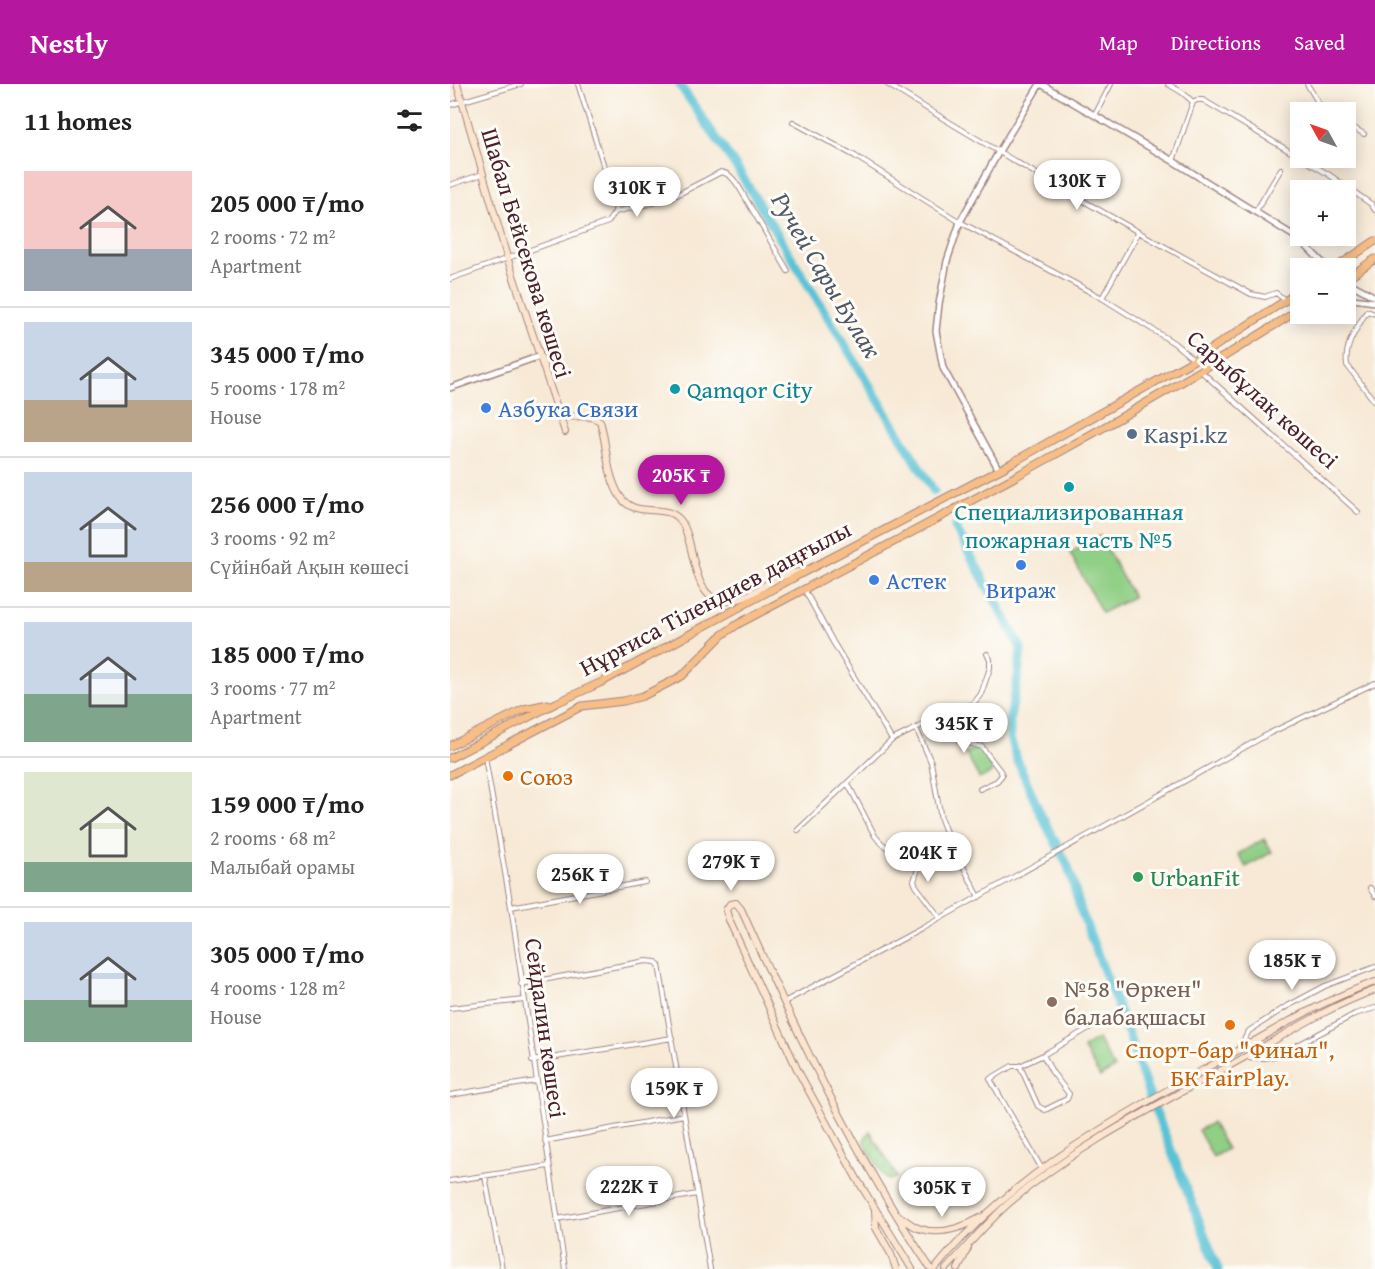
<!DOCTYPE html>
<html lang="en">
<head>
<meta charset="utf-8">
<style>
	:root { --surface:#fff; --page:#f6f6f6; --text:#222; --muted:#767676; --line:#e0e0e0; --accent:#b5179e }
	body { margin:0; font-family:"Gentium Book Plus",serif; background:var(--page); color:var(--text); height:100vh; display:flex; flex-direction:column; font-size:22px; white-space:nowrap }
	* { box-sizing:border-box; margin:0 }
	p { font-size:20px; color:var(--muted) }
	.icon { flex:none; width:33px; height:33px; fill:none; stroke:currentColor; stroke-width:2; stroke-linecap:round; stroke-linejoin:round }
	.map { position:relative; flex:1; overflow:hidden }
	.panel { display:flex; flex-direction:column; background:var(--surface); width:450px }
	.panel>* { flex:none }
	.needle { width:39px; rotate:310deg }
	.controls { position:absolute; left:840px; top:18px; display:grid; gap:12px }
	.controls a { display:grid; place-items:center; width:66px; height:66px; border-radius:0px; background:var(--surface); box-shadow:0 3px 15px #0003; font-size:30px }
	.price { position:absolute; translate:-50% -51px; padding:0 14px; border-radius:21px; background:#fff; color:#222; font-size:20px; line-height:39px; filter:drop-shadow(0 2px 3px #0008) }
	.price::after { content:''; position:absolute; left:50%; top:36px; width:18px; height:14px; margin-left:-9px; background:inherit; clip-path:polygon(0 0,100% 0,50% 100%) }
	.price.selected { background:var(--accent); color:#fff }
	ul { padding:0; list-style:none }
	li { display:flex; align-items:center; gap:18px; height:150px; padding:0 24px }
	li+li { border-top:2px solid var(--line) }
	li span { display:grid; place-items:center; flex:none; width:168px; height:120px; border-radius:0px; color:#555 }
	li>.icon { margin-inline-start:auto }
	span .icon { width:72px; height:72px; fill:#fffc; stroke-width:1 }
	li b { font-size:26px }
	h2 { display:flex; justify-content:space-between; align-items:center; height:72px; padding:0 24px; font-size:26px }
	header { display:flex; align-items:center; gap:36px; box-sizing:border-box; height:84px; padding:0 30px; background:var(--accent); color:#fff }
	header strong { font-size:28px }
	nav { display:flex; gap:33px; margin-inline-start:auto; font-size:21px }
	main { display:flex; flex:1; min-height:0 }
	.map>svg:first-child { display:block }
	.grass { fill:url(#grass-dots); stroke:#6d7758; stroke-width:1.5 }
	.park { fill:#90cf86; stroke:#6d7758; stroke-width:1.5 }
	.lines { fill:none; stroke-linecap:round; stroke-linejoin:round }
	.river { stroke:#5ac2d6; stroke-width:9 }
	.minor-casing { stroke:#a08480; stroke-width:6 }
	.tertiary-casing { stroke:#a08480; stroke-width:8 }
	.secondary-casing { stroke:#a08480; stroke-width:8 }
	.primary-casing { stroke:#a08480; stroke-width:9 }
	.minor { stroke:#fff; stroke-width:4 }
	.tertiary { stroke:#fff; stroke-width:5 }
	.secondary { stroke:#fce5cf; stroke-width:6 }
	.primary { stroke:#f7be87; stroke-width:7 }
	.culture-dot { fill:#0f9aa8; stroke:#fdfcf7; stroke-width:2 }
	.shop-dot { fill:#3f7fe0; stroke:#fdfcf7; stroke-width:2 }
	.service-dot { fill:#5c6f8a; stroke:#fdfcf7; stroke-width:2 }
	.food-dot { fill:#e8710a; stroke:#fdfcf7; stroke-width:2 }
	.leisure-dot { fill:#2e9e5b; stroke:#fdfcf7; stroke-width:2 }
	.education-dot { fill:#8d6e63; stroke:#fdfcf7; stroke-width:2 }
	.labels { text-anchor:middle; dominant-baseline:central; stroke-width:6; stroke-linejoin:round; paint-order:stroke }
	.street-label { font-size:24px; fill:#4a1f2b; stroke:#fdfcf7 }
	.culture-label { font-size:24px; fill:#0d838f; stroke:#fdfcf7; text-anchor:start }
	.shop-label { font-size:24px; fill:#366cbe; stroke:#fdfcf7; text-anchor:start }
	.service-label { font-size:24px; fill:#4e5e75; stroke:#fdfcf7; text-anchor:start }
	.food-label { font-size:24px; fill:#c56008; stroke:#fdfcf7; text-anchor:start }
	.leisure-label { font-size:24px; fill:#27864d; stroke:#fdfcf7; text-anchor:start }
	.education-label { font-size:24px; fill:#785e54; stroke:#fdfcf7; text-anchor:start }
	.water-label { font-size:26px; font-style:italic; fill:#505867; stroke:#fdfcf7 }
</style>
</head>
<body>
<header>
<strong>Nestly</strong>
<nav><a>Map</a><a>Directions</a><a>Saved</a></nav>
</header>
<main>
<section class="panel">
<h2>11 homes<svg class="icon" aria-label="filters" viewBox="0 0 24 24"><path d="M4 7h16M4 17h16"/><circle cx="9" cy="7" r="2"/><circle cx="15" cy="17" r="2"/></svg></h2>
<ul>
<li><span style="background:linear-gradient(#f6c9c9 65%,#9aa5b1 0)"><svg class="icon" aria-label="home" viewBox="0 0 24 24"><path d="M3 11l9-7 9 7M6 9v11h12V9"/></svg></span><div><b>205 000 ₸/mo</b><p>2 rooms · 72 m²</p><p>Apartment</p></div></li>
<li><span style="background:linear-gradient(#c9d6e8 65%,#b9a48a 0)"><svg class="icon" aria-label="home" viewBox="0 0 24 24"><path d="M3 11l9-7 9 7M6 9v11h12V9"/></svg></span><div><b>345 000 ₸/mo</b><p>5 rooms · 178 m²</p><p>House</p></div></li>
<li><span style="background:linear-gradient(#c9d6e8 75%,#b9a48a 0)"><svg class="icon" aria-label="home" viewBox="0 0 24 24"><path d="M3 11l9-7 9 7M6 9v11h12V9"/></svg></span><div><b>256 000 ₸/mo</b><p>3 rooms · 92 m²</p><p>Сүйінбай Ақын көшесі</p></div></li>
<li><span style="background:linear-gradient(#c9d6e8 60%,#7fa58c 0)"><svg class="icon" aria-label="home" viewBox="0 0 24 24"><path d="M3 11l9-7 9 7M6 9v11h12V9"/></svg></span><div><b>185 000 ₸/mo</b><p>3 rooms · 77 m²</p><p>Apartment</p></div></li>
<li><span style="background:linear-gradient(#dfe7d0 75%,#7fa58c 0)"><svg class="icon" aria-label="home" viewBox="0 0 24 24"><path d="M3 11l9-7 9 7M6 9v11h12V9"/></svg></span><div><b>159 000 ₸/mo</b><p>2 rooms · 68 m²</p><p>Малыбай орамы</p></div></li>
<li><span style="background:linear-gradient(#c9d6e8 65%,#7fa58c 0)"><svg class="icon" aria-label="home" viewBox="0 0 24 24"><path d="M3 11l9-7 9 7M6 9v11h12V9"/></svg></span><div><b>305 000 ₸/mo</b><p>4 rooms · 128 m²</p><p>House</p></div></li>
</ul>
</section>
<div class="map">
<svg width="925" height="1185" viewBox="0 0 925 1185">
	<defs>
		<pattern id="grass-dots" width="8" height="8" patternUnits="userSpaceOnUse" patternTransform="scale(1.5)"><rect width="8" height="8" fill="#90cf86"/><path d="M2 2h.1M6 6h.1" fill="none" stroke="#7eb174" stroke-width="1.8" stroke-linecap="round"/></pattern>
	</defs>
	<rect width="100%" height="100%" fill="#fdfcf7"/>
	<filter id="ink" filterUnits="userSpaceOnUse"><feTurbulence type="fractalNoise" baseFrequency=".0167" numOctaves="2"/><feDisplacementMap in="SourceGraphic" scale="12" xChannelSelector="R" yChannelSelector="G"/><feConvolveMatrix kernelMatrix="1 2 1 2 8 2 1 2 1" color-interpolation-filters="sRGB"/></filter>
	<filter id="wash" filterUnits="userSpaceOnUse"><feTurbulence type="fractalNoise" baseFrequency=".008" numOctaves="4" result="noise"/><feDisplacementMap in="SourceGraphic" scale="24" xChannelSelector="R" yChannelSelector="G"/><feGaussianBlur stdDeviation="1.35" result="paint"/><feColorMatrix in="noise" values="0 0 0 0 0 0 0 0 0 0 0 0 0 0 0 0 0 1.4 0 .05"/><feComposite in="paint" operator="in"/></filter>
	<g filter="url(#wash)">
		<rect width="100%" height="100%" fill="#f7e9d5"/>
		<path class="grass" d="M420,1047L447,1093L440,1096L434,1093L413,1057Z"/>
		<path class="park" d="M650,452L683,513L652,529L620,469Z
			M526,663H530L542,686L541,689L531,694H529L516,670Z
			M814,755L822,768L796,783L788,770Z
			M648,955L664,984L650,993L633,964Z
			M762,1039L777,1065L763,1073L748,1046Z"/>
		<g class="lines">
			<path class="river" d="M229,0L287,84L484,407
				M505,443L571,564L568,592L560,634V654L566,673L590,729L618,782L631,827L678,949L698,1008L768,1185"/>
		</g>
	</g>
	<g filter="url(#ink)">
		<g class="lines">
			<defs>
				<path id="minor" d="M437,0C556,74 677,143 801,210L815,213L826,209L835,216
					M718,0L733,9L743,18L723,77
					M857,0L869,20L878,28
					M743,18L747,16H753L878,90L921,120L925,126
					M0,21L71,0
					M645,31L661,0
					M343,38L405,72L510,138L652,214L724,259L744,276
					M896,39L914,50
					M0,101L33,90
					M806,127L831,85
					M165,128L219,115L271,88C281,90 284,96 289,103L338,187
					M0,195L158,138L165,128L166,121L128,0
					M652,214L688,149
					M925,230L917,227C907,244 894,261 897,281L925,318
					M752,288L908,428
					M354,505L383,558L442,656
					M492,631L509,656L532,663L551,688L552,691L547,697L530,705
					M466,644L481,678L491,735L497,751L529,813
					M35,673L61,823L115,1185
					M398,700L425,752C434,764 449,771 464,773L497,751
					M348,746L442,656L501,627L523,620L531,610L540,584V575L537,570
					M464,774L469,782L464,797L466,802L490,834
					M920,804L925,812
					M61,823L195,798
					M71,900L196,877L206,878L209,881L260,1185
					M334,918L471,845L820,649L925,599
					M0,924L74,916
					M789,964L799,947L834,924L875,902L925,883
					M797,973L813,974L830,971L905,930L925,924
					M82,977L222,954
					M570,982L588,1022L595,1026L617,1015L619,1010L602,988L593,971
					M0,1011L86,997
					M95,1057L234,1031
					M592,1085L540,995L562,982H570L593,971L646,940
					M35,1092L52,1185
					M0,1097L99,1082
					M107,1135L247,1110"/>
				<path id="tertiary" d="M591,0L723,77L849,155L878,184
					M896,197L925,213
					M896,214L925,218
					M0,304L90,272
					M549,386L493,284L486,247L489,220L497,177L510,138L548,69L590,0"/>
				<path id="secondary" d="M7,0L57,173L115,348
					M109,332C123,334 138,329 150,337C157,360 156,387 168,409C183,438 214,416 231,437C246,458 240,515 274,517C302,519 324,486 354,488
					M425,1126L426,1144L441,1170L446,1185
					M448,1131C454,1135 461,1141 468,1144C489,1152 512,1144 530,1134
					M462,1185L407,1095L348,987L279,836L276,826L280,820L286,819L291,825C347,949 405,1072 481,1185
					M485,1185C560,1091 668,1034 771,976C821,948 870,917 925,898
					M496,1185C517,1163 536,1139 559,1119C629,1059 715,1018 795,973C838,949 878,923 925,906
					M508,1185L518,1164"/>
				<path id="primary" d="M885,184L925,157
					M896,195L925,175
					M0,662L74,625L98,620
					M0,674L106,619L152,598L354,488L549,386L744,276L850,207
					M0,691L132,622L174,617L193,612L232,592L272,551L288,540C478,440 670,341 850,225"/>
			</defs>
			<use href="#minor" class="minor-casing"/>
			<use href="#tertiary" class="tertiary-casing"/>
			<use href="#secondary" class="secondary-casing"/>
			<use href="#primary" class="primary-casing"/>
			<use href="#minor" class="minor"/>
			<use href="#tertiary" class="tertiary"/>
			<use href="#secondary" class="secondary"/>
			<use href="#primary" class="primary"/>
		</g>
	</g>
	<g class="culture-dot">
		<circle cx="225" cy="305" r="6"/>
		<circle cx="619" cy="403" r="6"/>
	</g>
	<g class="shop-dot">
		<circle cx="36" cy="324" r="6"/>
		<circle cx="571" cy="481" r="6"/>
		<circle cx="424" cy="496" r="6"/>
	</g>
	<circle class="service-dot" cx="682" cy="350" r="6"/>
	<g class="food-dot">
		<circle cx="58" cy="692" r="6"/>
		<circle cx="780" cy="941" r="6"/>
	</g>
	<circle class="leisure-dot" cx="688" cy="793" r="6"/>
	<circle class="education-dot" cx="602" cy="918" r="6"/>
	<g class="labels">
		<g class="street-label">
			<text transform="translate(77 169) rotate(73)">Шабал Бейсекова көшесі</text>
			<text transform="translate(813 315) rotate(42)">Сарыбұлақ көшесі</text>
			<text transform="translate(265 514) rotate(-28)">Нұрғиса Тілендиев даңғылы</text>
			<text transform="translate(96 944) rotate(82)">Сейдалин көшесі</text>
		</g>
		<g class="culture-label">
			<text x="237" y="305">Qamqor City</text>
			<text x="619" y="427" text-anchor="middle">Специализированная<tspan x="619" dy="28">пожарная часть №5</tspan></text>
		</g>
		<g class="shop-label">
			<text x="48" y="324">Азбука Связи</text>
			<text x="436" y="496">Астек</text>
			<text x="571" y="505" text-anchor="middle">Вираж</text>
		</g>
		<g class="service-label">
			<text x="694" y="350">Kaspi.kz</text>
		</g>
		<g class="food-label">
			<text x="70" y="692">Союз</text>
			<text x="780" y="965" text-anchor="middle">Спорт-бар "Финал",<tspan x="780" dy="28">БК FairPlay.</tspan></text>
		</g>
		<g class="leisure-label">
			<text x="700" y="793">UrbanFit</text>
		</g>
		<g class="education-label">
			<text x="614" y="904">№58 "Өркен"<tspan x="614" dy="28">балабақшасы</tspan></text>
		</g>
		<g class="water-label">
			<text transform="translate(377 191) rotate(59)">Ручей Сары Булак</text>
		</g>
	</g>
</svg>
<div class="controls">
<a><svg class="needle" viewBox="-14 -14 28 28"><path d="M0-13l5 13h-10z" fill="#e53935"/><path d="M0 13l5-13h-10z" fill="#767676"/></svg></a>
<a>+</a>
<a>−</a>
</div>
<b class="price" style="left:627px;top:127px">130K ₸</b>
<b class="price" style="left:187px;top:134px">310K ₸</b>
<b class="price selected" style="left:231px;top:422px">205K ₸</b>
<b class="price" style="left:514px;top:670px">345K ₸</b>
<b class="price" style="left:478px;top:799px">204K ₸</b>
<b class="price" style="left:281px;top:808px">279K ₸</b>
<b class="price" style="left:130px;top:821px">256K ₸</b>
<b class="price" style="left:842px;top:907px">185K ₸</b>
<b class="price" style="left:224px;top:1035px">159K ₸</b>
<b class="price" style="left:179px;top:1133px">222K ₸</b>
<b class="price" style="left:492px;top:1134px">305K ₸</b>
</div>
</main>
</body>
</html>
